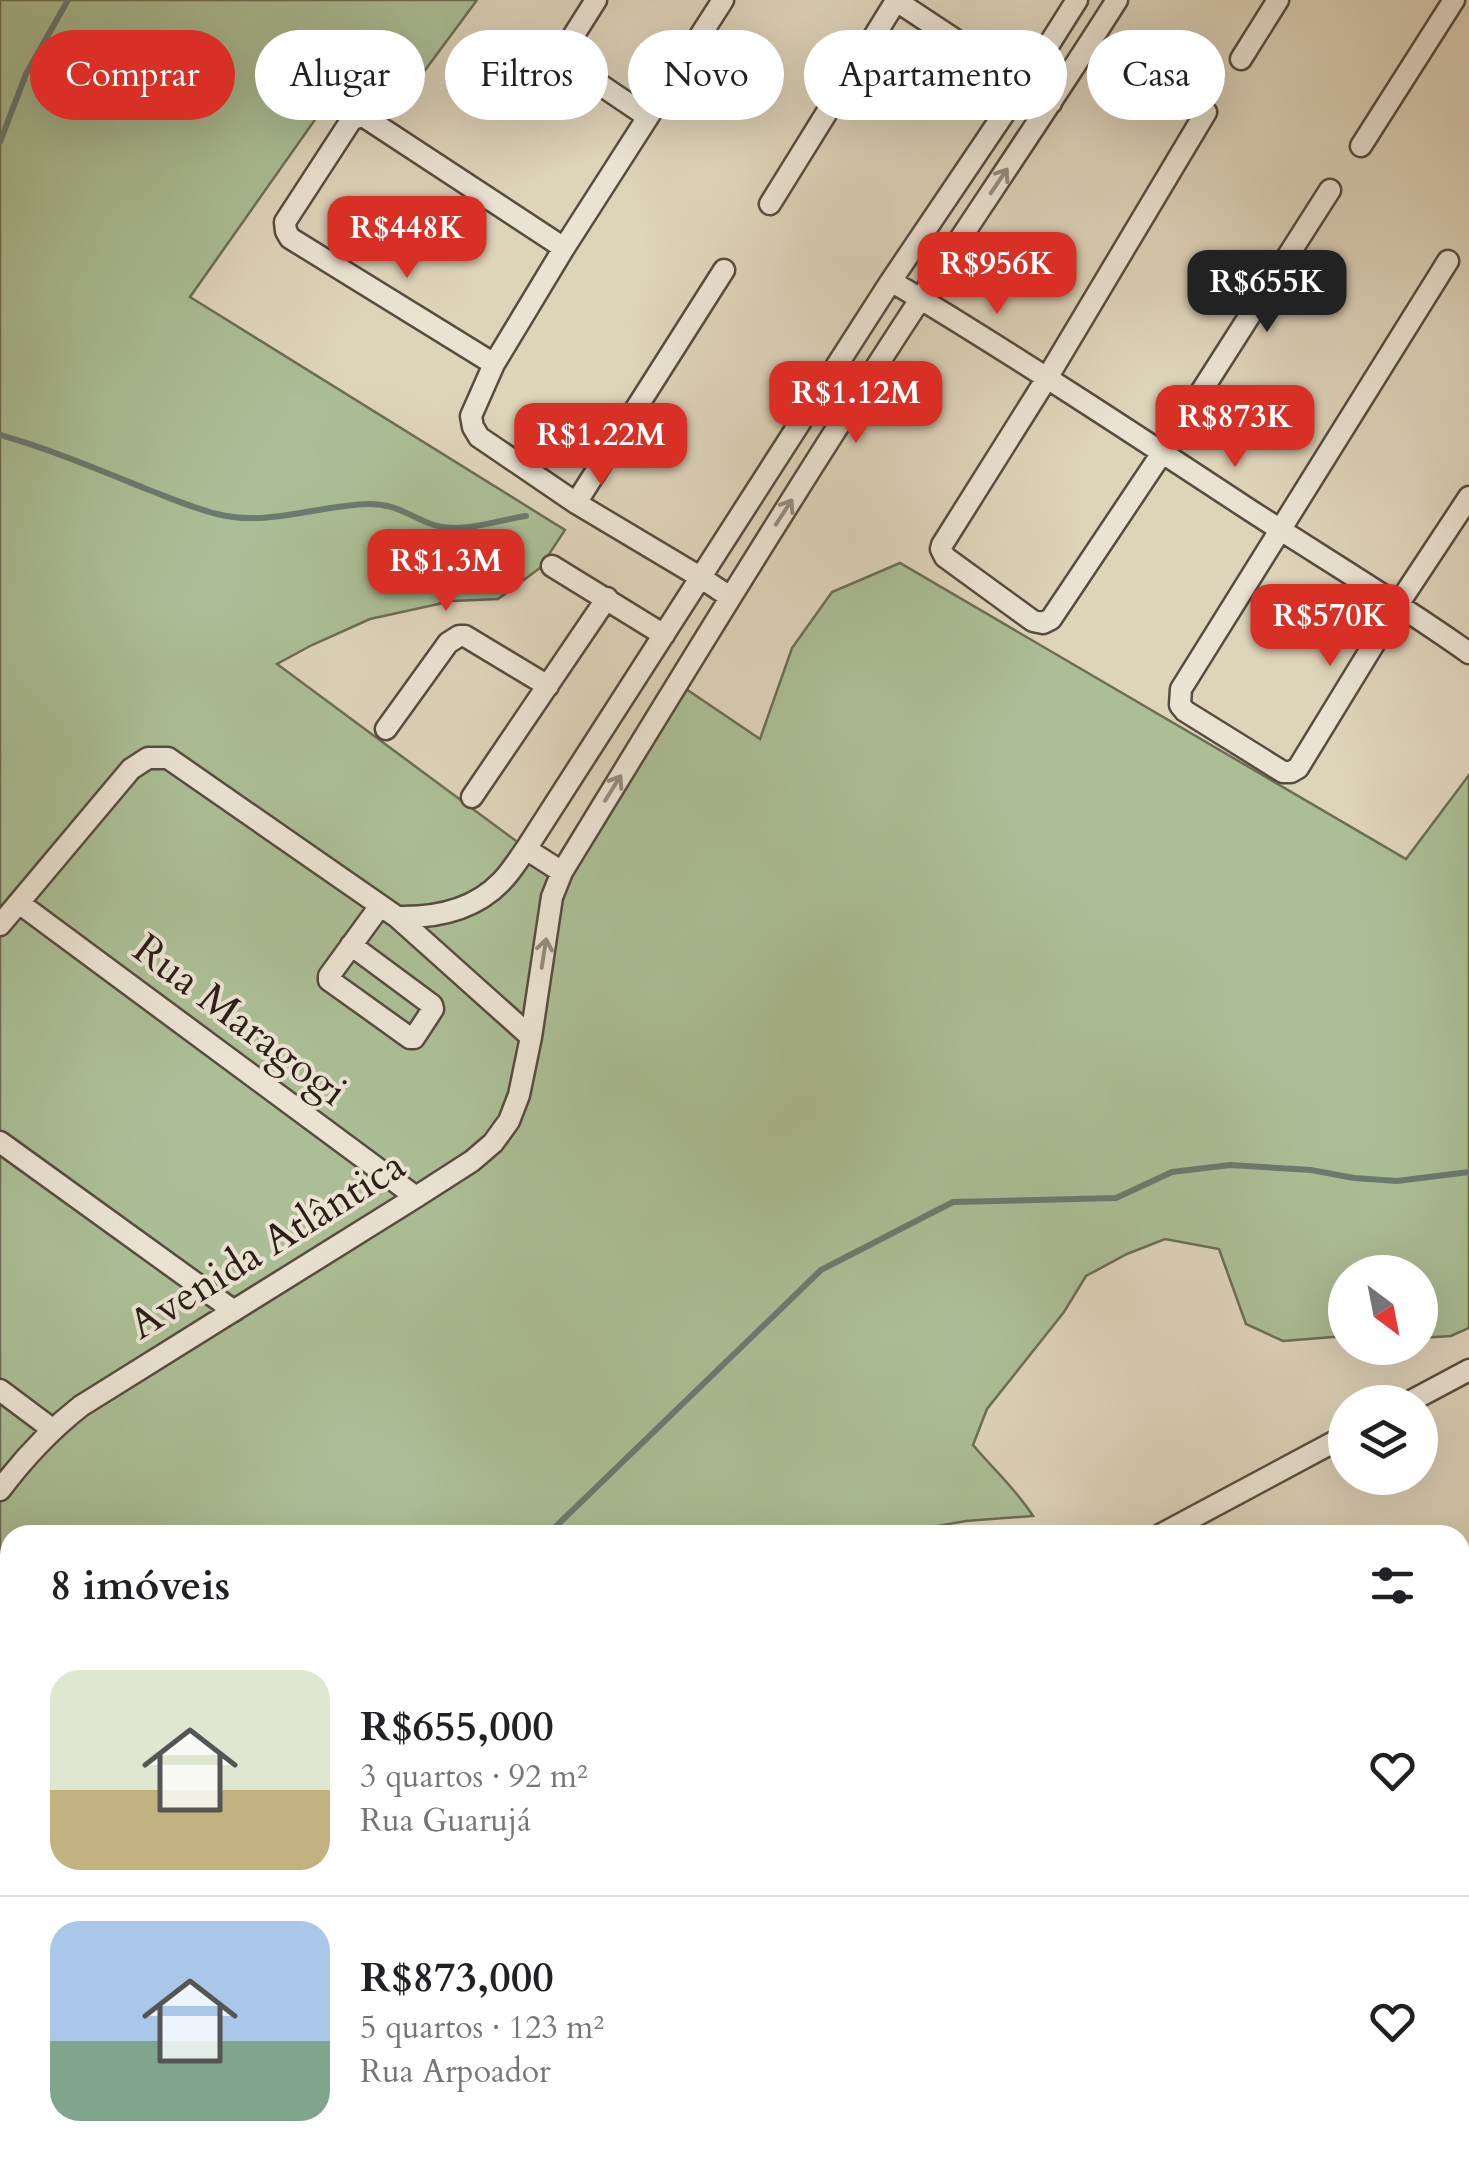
<!DOCTYPE html>
<html lang="pt">
<head>
<meta charset="utf-8">
<style>
	:root { --surface:#fff; --page:#f6f6f6; --text:#202124; --muted:#757577; --line:#e0e0e0; --accent:#d93025 }
	body { margin:0; font-family:Cardo,serif; background:var(--page); color:var(--text); height:100vh; display:flex; flex-direction:column; font-size:38px; white-space:nowrap }
	* { box-sizing:border-box; margin:0 }
	p { font-size:32px; color:var(--muted) }
	.icon { flex:none; width:55px; height:55px; fill:none; stroke:currentColor; stroke-width:2; stroke-linecap:round; stroke-linejoin:round }
	.map { position:relative; flex:1; overflow:hidden }
	.side { position:absolute; left:0px; top:1525px; width:1470px; height:642px; display:flex; flex-direction:column; background:var(--surface); border-radius:30px 30px 0 0; box-shadow:0 10px 40px #0002 }
	.side>* { flex:none }
	.banner { position:absolute; left:30px; top:30px; width:1410px; height:90px; display:flex; gap:20px }
	.needle { width:65px; rotate:148deg }
	.controls { position:absolute; left:1328px; top:1255px; display:grid; gap:20px }
	.controls a { display:grid; place-items:center; width:110px; height:110px; border-radius:50%; background:var(--surface); box-shadow:0 10px 40px #0002; font-size:50px }
	.price { position:absolute; translate:-50% -85px; padding:0 22px; border-radius:20px; background:var(--accent); color:#fff; font-size:32px; line-height:65px; filter:drop-shadow(0 2px 5px #0008) }
	.price::after { content:''; position:absolute; left:50%; top:60px; width:30px; height:22px; margin-left:-15px; background:inherit; clip-path:polygon(0 0,100% 0,50% 100%) }
	.price.selected { background:#222; color:#fff }
	ul { padding:0; list-style:none }
	li { display:flex; align-items:center; gap:30px; height:250px; padding:0 50px }
	li+li { border-top:2px solid var(--line) }
	li span { display:grid; place-items:center; flex:none; width:280px; height:200px; border-radius:30px; color:#555 }
	li>.icon { margin-inline-start:auto }
	span .icon { width:120px; height:120px; fill:#fffc; stroke-width:1 }
	li b { font-size:42px }
	h2 { display:flex; justify-content:space-between; align-items:center; height:120px; padding:0 50px; font-size:42px }
	.tag { padding:0 35px; border-radius:45px; background:var(--surface); box-shadow:0 10px 40px #0002; font-size:35px; line-height:90px }
	.tag.selected { background:var(--accent); color:#fff }
	.map>svg:first-child { display:block }
	.green { fill:#abbe95; stroke:#6c6e56; stroke-width:2.5 }
	.lines { fill:none; stroke-linecap:round; stroke-linejoin:round }
	.stream { stroke:#6a7b70; stroke-width:6 }
	.minor-casing { stroke:#584c40; stroke-width:25 }
	.minor { stroke:#eae3d2; stroke-width:20 }
	.oneway { stroke:#948b7e }
	.labels { text-anchor:middle; dominant-baseline:central; stroke-width:8; stroke-linejoin:round; paint-order:stroke }
	.street-label { font-size:42px; fill:#2c1f18; stroke:#eae3d2 }
</style>
</head>
<body>
<div class="map">
<svg width="1469" height="2167" viewBox="0 0 1469 2167">
	<rect width="100%" height="100%" fill="#ded4ba"/>
	<filter id="stains"><feTurbulence type="fractalNoise" baseFrequency=".002" numOctaves="4"/><feColorMatrix values="0 0 0 0 .2 0 0 0 0 .09 0 0 0 0 .02 0 0 0 .5 -.17"/></filter>
	<radialGradient id="worn" r=".72"><stop offset=".6" stop-color="#630" stop-opacity="0"/><stop offset="1" stop-color="#630" stop-opacity=".3"/></radialGradient>
	<path class="green" d="M0,0H477L392,115L338,87L190,297L565,530L540,568L498,599L452,601L370,619L312,645L277,664L562,875L686,689L760,739L792,648L832,592L900,563L1406,859L1469,775V1328L1451,1336L1420,1338V1272H1345V1336L1283,1341L1246,1324L1219,1249L1165,1239L1127,1254L1086,1276L1064,1312L987,1409L973,1445C993,1469 1016,1489 1033,1516L966,1521L886,1535H10V2158H394L402,2167H0Z"/>
	<g class="lines">
		<path class="stream" d="M0,142L26,74L68,0
			M0,435C49,449 97,469 144,488C168,497 192,508 217,514C267,527 319,505 369,504C398,504 410,517 434,525C463,534 497,520 526,516
			M547,1535L821,1270L953,1202L1116,1198L1172,1172L1230,1165L1311,1170L1354,1178L1397,1181L1469,1172
			M1460,2037L1469,2054
			M0,2054L10,2044
			M282,2158L294,2167"/>
		<defs>
			<path id="minor" d="M596,0L565,49L564,55L571,65L648,117
				M723,0L564,248L494,364L471,416L473,427L479,437L576,503L700,577L730,597
				M895,0L1051,103
				M1241,59L1278,0
				M1206,112L1047,378L942,545L941,549L945,557L1033,621L1043,623L1051,619L1162,453L1330,190
				M1361,146L1454,0
				M770,204L896,1
				M1448,261L1181,689L1180,705L1185,711L1283,772H1291L1298,768L1399,603L1469,497
				M891,281C1011,353 1128,430 1245,507C1320,556 1396,601 1469,653
				M494,364L290,238L286,231L285,222L352,119L363,116L564,248
				M576,503L724,270
				M552,566L664,635
				M386,729L448,643L459,636H465L548,686
				M472,797L607,598
				M526,849L562,872
				M19,903L416,1197
				M397,917C435,918 473,911 501,882C511,872 518,860 526,849L891,281L1024,84L1077,0
				M0,925L131,769L148,758H168L397,917L531,1037
				M351,945L432,1005L433,1009L414,1038H410L329,980V976L380,906
				M0,1142L234,1311
				M0,1390L52,1429
				M1409,1402L1469,1370
				M0,1490C24,1458 49,1431 81,1406L416,1197L472,1161L493,1143L509,1121L519,1095L531,1037L552,897L562,872C680,679 797,487 921,298C986,199 1053,101 1117,0
				M1160,1535L1345,1436
				M0,1627L10,1634
				M0,1714L10,1697
				M1460,1801L1469,1796
				M996,2158L1001,2167
				M803,2167L820,2158"/>
		</defs>
		<use href="#minor" class="minor-casing"/>
		<use href="#minor" class="minor"/>
	</g>
	<defs><path id="oneway-shaft" d="M-6 0H5M1.5-3L5.5 0L1.5 3" fill="none" stroke-width="1.6" stroke-linecap="round" stroke-linejoin="round" transform="scale(2.5)"/></defs>
	<g class="oneway">
		<use href="#oneway-shaft" transform="translate(999 181) rotate(-56)"/>
		<use href="#oneway-shaft" transform="translate(784 512) rotate(-57)"/>
		<use href="#oneway-shaft" transform="translate(613 788) rotate(-58)"/>
		<use href="#oneway-shaft" transform="translate(544 953) rotate(-81)"/>
	</g>
	<g class="labels">
		<g class="street-label">
			<text transform="translate(240 1020) rotate(37)">Rua Maragogi</text>
			<text transform="translate(267 1245) rotate(-32)">Avenida Atlântica</text>
		</g>
	</g>
	<rect width="100%" height="100%" filter="url(#stains)"/>
	<rect width="100%" height="100%" fill="url(#worn)"/>
</svg>
<div class="controls">
<a><svg class="needle" viewBox="-14 -14 28 28"><path d="M0-13l5 13h-10z" fill="#e53935"/><path d="M0 13l5-13h-10z" fill="#757577"/></svg></a>
<a><svg class="icon" aria-label="layers" viewBox="0 0 24 24"><path d="M12 4l9 5-9 5-9-5zM3 14l9 5 9-5"/></svg></a>
</div>
<b class="price" style="left:407px;top:281px">R$448K</b>
<b class="price" style="left:997px;top:317px">R$956K</b>
<b class="price selected" style="left:1267px;top:335px">R$655K</b>
<b class="price" style="left:856px;top:446px">R$1.12M</b>
<b class="price" style="left:1235px;top:470px">R$873K</b>
<b class="price" style="left:601px;top:488px">R$1.22M</b>
<b class="price" style="left:446px;top:614px">R$1.3M</b>
<b class="price" style="left:1330px;top:669px">R$570K</b>
<div class="banner">
<a class="tag selected">Comprar</a>
<a class="tag">Alugar</a>
<a class="tag">Filtros</a>
<a class="tag">Novo</a>
<a class="tag">Apartamento</a>
<a class="tag">Casa</a>
</div>
<section class="side">
<h2>8 imóveis<svg class="icon" aria-label="filters" viewBox="0 0 24 24"><path d="M4 7h16M4 17h16"/><circle cx="9" cy="7" r="2"/><circle cx="15" cy="17" r="2"/></svg></h2>
<ul>
<li><span style="background:linear-gradient(#dfe7d0 60%,#c2b280 0)"><svg class="icon" aria-label="home" viewBox="0 0 24 24"><path d="M3 11l9-7 9 7M6 9v11h12V9"/></svg></span><div><b>R$655,000</b><p>3 quartos · 92 m²</p><p>Rua Guarujá</p></div><svg class="icon" aria-label="heart" viewBox="0 0 24 24"><path d="M12 20l-8-8c-3-5 5-10 8-4 3-6 11-1 8 4z"/></svg></li>
<li><span style="background:linear-gradient(#a9c7e8 60%,#7fa58c 0)"><svg class="icon" aria-label="home" viewBox="0 0 24 24"><path d="M3 11l9-7 9 7M6 9v11h12V9"/></svg></span><div><b>R$873,000</b><p>5 quartos · 123 m²</p><p>Rua Arpoador</p></div><svg class="icon" aria-label="heart" viewBox="0 0 24 24"><path d="M12 20l-8-8c-3-5 5-10 8-4 3-6 11-1 8 4z"/></svg></li>
</ul>
</section>
</div>
</body>
</html>
